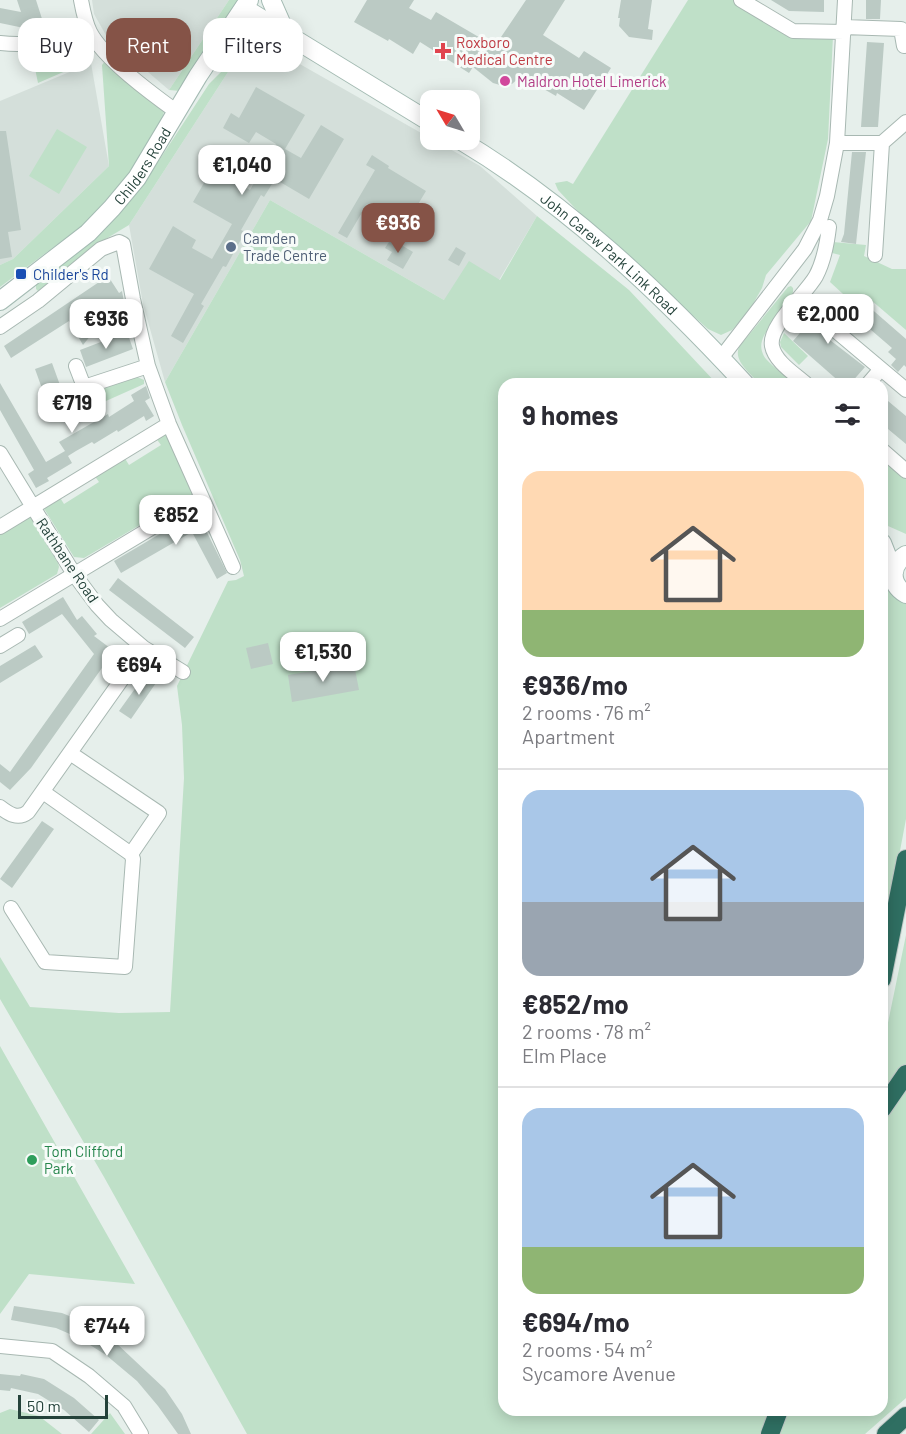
<!DOCTYPE html>
<html lang="en">
<head>
<meta charset="utf-8">
<style>
	:root { --surface:#fff; --page:#f7f7f7; --text:#2b2b33; --muted:#7c7c81; --line:#e1e1e2; --accent:#855347 }
	body { margin:0; font-family:Barlow,sans-serif; background:var(--page); color:var(--text); height:100vh; display:flex; flex-direction:column; font-size:22px; white-space:nowrap }
	* { box-sizing:border-box; margin:0 }
	p { font-size:20px; color:var(--muted) }
	.icon { flex:none; width:33px; height:33px; fill:none; stroke:currentColor; stroke-width:2; stroke-linecap:round; stroke-linejoin:round }
	.map { position:relative; flex:1; overflow:hidden }
	.side { position:absolute; left:498px; top:378px; width:390px; height:1038px; display:flex; flex-direction:column; background:var(--surface); border-radius:18px; box-shadow:0 3px 15px #0003 }
	.side>* { flex:none }
	.top-card { position:absolute; left:18px; top:18px; width:390px; height:54px; display:flex; gap:12px }
	.needle { width:39px; rotate:308deg }
	.buttons { position:absolute; left:420px; top:90px; display:grid; gap:12px }
	.buttons a { display:grid; place-items:center; width:60px; height:60px; border-radius:12px; background:var(--surface); box-shadow:0 3px 15px #0003; font-size:30px }
	.scale { position:absolute; left:18px; bottom:15px; width:90px; box-sizing:border-box; padding-left:6px; border:3px solid #24423a; border-top:0; font-size:16px; line-height:21px; white-space:nowrap; color:#24423a; -webkit-text-stroke:4px #f7fbf9; paint-order:stroke }
	.price { position:absolute; translate:-50% -51px; padding:0 14px; border-radius:12px; background:#fff; color:#222; font-size:20px; line-height:39px; filter:drop-shadow(0 2px 3px #0008) }
	.price::after { content:''; position:absolute; left:50%; top:36px; width:18px; height:14px; margin-left:-9px; background:inherit; clip-path:polygon(0 0,100% 0,50% 100%) }
	.price.on { background:var(--accent); color:#fff }
	ul { padding:0; list-style:none }
	li { display:grid; align-content:center; gap:12px; height:318px; padding:0 24px }
	li+li { border-top:2px solid var(--line) }
	li span { display:grid; place-items:center; height:186px; border-radius:18px; color:#555 }
	li>.icon { margin-inline-start:auto }
	span .icon { width:108px; height:108px; fill:#fffc; stroke-width:1 }
	li b { font-size:26px }
	h2 { display:flex; justify-content:space-between; align-items:center; height:72px; padding:0 24px; font-size:26px }
	.tag { padding:0 21px; border-radius:18px; background:var(--surface); box-shadow:0 3px 15px #0003; font-size:21px; line-height:54px }
	.tag.on { background:var(--accent); color:#fff }
	.map>svg:first-child { display:block }
	.built { fill:#d4dfda }
	.green { fill:#bfe0c8 }
	.building { fill:#bbcac4 }
	.lines { fill:none; stroke-linecap:round; stroke-linejoin:round }
	.street-casing { stroke:#a8b8b2; stroke-width:16 }
	.secondary-casing { stroke:#a4bbb3; stroke-width:20 }
	.highway-casing { stroke:#c2cac8; stroke-width:20 }
	.street { stroke:#fff; stroke-width:14 }
	.secondary { stroke:#fff; stroke-width:18 }
	.highway { stroke:#2f6f62; stroke-width:18 }
	.health-dot { fill:#e0444e; stroke:#f7fbf9; stroke-width:2 }
	.hotel-dot { fill:#d1479c; stroke:#f7fbf9; stroke-width:2 }
	.service-dot { fill:#5c6f8a; stroke:#f7fbf9; stroke-width:2 }
	.transit-dot { fill:#1a4fb4; stroke:#f7fbf9; stroke-width:2 }
	.leisure-dot { fill:#2e9e5b; stroke:#f7fbf9; stroke-width:2 }
	.labels { text-anchor:middle; dominant-baseline:central; stroke-width:6; stroke-linejoin:round; paint-order:stroke }
	.health-label { font-size:15px; fill:#be3a42; stroke:#f7fbf9; text-anchor:start }
	.hotel-label { font-size:15px; fill:#b23c85; stroke:#f7fbf9; text-anchor:start }
	.street-label { font-size:15px; fill:#24423a; stroke:#f7fbf9 }
	.service-label { font-size:15px; fill:#4e5e75; stroke:#f7fbf9; text-anchor:start }
	.transit-label { font-size:15px; fill:#164399; stroke:#f7fbf9; text-anchor:start }
	.leisure-label { font-size:15px; fill:#27864d; stroke:#f7fbf9; text-anchor:start }
</style>
</head>
<body>
<div class="map">
<svg width="906" height="1434" viewBox="0 0 906 1434">
	<rect width="100%" height="100%" fill="#e6efeb"/>
	<path class="built" d="M92,0H229L169,90L107,37L94,14Z
		M261,42L430,138V140H434L480,166L537,216L499,280L444,300L270,200L165,382L143,304L129,225L241,52Z
		M91,63L109,166L13,259L0,265V101Z"/>
	<path class="green" d="M229,0H238L180,91L169,90Z
		M688,0H735L790,34L833,36L828,139L811,221L766,275L762,288L749,311L732,330L721,335L708,329L586,220L558,190L555,183L567,181L573,184Z
		M72,45L87,50L91,60L38,83L32,54Z
		M241,52L129,225L99,243L40,293L36,289V284L106,227L160,159L209,84Z
		M106,60L164,112L161,121L134,168L86,223L0,287V265L13,259L109,166L102,65Z
		M57,129L87,147L59,194L29,176Z
		M270,200L444,300L469,261L500,280L537,216L629,290L717,384H504V1410H769L760,1434H247L104,1177L0,999V957L30,1007L119,1013L170,1012L184,778L182,725L177,686L228,581L236,580L244,576L240,560L182,425L165,382Z
		M833,242L866,245L864,256L892,269H906V330L864,294L855,305L830,282L840,255L832,253Z
		M791,286L793,288C796,312 746,333 766,359C774,368 786,376 795,384H760C751,374 733,361 739,347L788,287Z
		M784,333L808,356L799,365L781,347L780,342Z
		M135,376L144,380V384L97,405L98,395L107,386Z
		M166,432L194,493L84,558L74,557L43,507L59,496L64,504L99,482L94,475L124,457L129,465L161,445L155,437Z
		M882,459L906,479V534L888,526L882,519Z
		M26,518H31L58,563L59,567L57,574L0,608V533Z
		M882,573L886,580L906,602V819L882,946Z
		M906,935V1064L882,1091V1052Z
		M0,1046L135,1284L29,1274L0,1314Z
		M906,1080V1398L865,1434H777L787,1410H882V1125Z
		M10,1409L39,1416L62,1434H0V1413Z
		M110,1413L125,1434H91Z"/>
	<path class="building" d="M17,0H36L43,22L24,28L0,23V8L21,12Z
		M367,0H414L409,8L431,20L436,12L489,43H497L526,0H565L543,35L579,58L584,51L611,68L584,110L557,93L556,96L521,76L512,84L500,85L493,83L473,67L469,73L420,42L413,54L389,39L388,41L354,22Z
		M621,0H652L648,29L653,30L652,40L629,37L619,26L620,18H618Z
		M771,0H824V12L789,11Z
		M866,0H881L880,19H866Z
		M867,42L884,43L878,127H861Z
		M256,87L305,115L285,149L301,158L321,125L344,139L309,199L275,179L264,197L261,195L241,230L245,232L226,267L223,266L201,304L204,306L183,343L171,336L194,294L149,269L173,226L196,240L192,248L212,259L232,224L193,202L208,176L199,171L208,155L235,171L231,178L250,190L276,144L256,132L249,143L223,128L231,113L239,118Z
		M0,131H6L21,230L8,232L12,257L0,259Z
		M852,152H866L856,244L841,242L844,234Z
		M372,155L389,166L388,168L426,191L414,211L405,206L396,221L367,204L347,238L338,233L375,170L366,165Z
		M391,239L413,252L403,269L387,260L392,252L385,248Z
		M456,247L466,253L459,266L448,260Z
		M108,276L119,293L122,291L124,302L111,310L83,345L69,321L11,358L4,346Z
		M832,296L845,307L827,327L828,335L826,337L865,367L850,384H842L793,341Z
		M860,299L906,339V367L904,365L898,372L891,365L896,359L888,352L892,348L849,311Z
		M127,332L133,349L86,367L80,350Z
		M52,363L69,410L66,411L69,417L54,422L35,369Z
		M0,383L46,462L65,451L59,442L108,414L109,417L134,401L131,395L146,386L150,398L145,401L154,416L146,421L144,416L118,432L117,430L94,444L92,442L76,451L68,456L72,463L47,478L49,481L36,488L28,474L34,470L0,410Z
		M882,396L906,416V444L882,424Z
		M197,512L227,573L217,579L192,532L121,573L114,561Z
		M118,578L194,637L185,648L109,590Z
		M63,597L77,620L82,616L97,634L94,636L114,651L31,768L10,790L0,782V764L10,772L94,654L62,614L29,634L22,622Z
		M268,643L273,664L251,669L246,648Z
		M35,645L43,657L0,683V666Z
		M354,664L359,690L292,702L288,675Z
		M147,672L158,680L131,719L119,711Z
		M42,821L54,829L12,888L0,879Z
		M14,1306L62,1313L84,1322L116,1343L165,1389L182,1414L191,1434H178L158,1406L137,1381L106,1355L79,1338L56,1328L11,1320Z
		M0,1374L20,1376L21,1374L44,1379L74,1398L99,1420L89,1432L64,1410L38,1394L11,1388L10,1391L0,1390Z"/>
	<g class="lines">
		<defs>
			<path id="street" d="M81,0C83,11 85,22 90,32C104,59 152,94 177,112
				M741,0L793,31L844,32
				M844,27L901,29L904,46
				M0,43C35,47 55,39 88,30
				M837,143H882L906,122
				M875,255L882,143
				M0,327L38,301L101,249L119,242L123,244L133,299L148,366L169,424L233,567
				M836,331L906,390
				M721,358L805,249L820,220L827,196L837,143L845,0
				M76,366L91,405
				M806,384C795,374 775,362 772,346C768,326 806,294 816,276C824,261 827,244 829,227
				M868,384L881,369
				M84,387L148,366
				M882,450L906,471
				M0,453L74,574L97,605L111,620L144,648L183,672
				M0,527L169,424
				M0,619L201,498
				M0,646L18,635
				M43,792L131,854L159,813L70,753
				M0,807C9,814 18,820 28,812L144,648
				M11,908L45,962L125,967L133,859L131,854
				M0,1346L52,1351L89,1376L124,1406L141,1434"/>
			<g id="secondary">
				<path d="M244,8L430,122"/>
				<path d="M217,48L256,37L286,34L271,0"/>
				<path id="s1" d="M460,140C567,204 660,292 745,384"/>
				<path id="s2" d="M0,301L88,233L112,208L137,178L198,76L249,0"/>
				<path d="M882,543L893,571"/>
				<path d="M906,555C890,565 889,584 906,594"/>
			</g>
			<path id="highway" d="M882,979L906,859
				M882,1109L906,1074
				M770,1434L779,1410
				M886,1434L906,1416"/>
		</defs>
		<use href="#street" class="street-casing"/>
		<use href="#secondary" class="secondary-casing"/>
		<use href="#highway" class="highway-casing"/>
		<use href="#street" class="street"/>
		<use href="#secondary" class="secondary"/>
		<use href="#highway" class="highway"/>
	</g>
	<path class="health-dot" d="M440 42h6v6h6v6h-6v6h-6v-6h-6v-6h6z"/>
	<circle class="hotel-dot" cx="505" cy="81" r="6"/>
	<circle class="service-dot" cx="231" cy="247" r="6"/>
	<rect class="transit-dot" x="15" y="268" width="12" height="12" rx="3"/>
	<circle class="leisure-dot" cx="32" cy="1160" r="6"/>
	<g class="labels">
		<g class="health-label">
			<text x="456" y="42">Roxboro<tspan x="456" dy="17">Medical Centre</tspan></text>
		</g>
		<g class="hotel-label">
			<text x="517" y="81">Maldron Hotel Limerick</text>
		</g>
		<g class="street-label">
			<text stroke="none"><textPath href="#s2" startOffset="198">Childers Road</textPath></text>
			<text stroke="none"><textPath href="#s1" startOffset="188">John Carew Park Link Road</textPath></text>
			<text transform="translate(68 560) rotate(56)">Rathbane Road</text>
		</g>
		<g class="service-label">
			<text x="243" y="238">Camden<tspan x="243" dy="17">Trade Centre</tspan></text>
		</g>
		<g class="transit-label">
			<text x="33" y="274">Childer's Rd</text>
		</g>
		<g class="leisure-label">
			<text x="44" y="1151">Tom Clifford<tspan x="44" dy="17">Park</tspan></text>
		</g>
	</g>
</svg>
<div class="buttons">
<a><svg class="needle" viewBox="-14 -14 28 28"><path d="M0-13l5 13h-10z" fill="#e53935"/><path d="M0 13l5-13h-10z" fill="#7c7c81"/></svg></a>
</div>
<div class="scale">50 m</div>
<b class="price" style="left:242px;top:196px">€1,040</b>
<b class="price on" style="left:398px;top:254px">€936</b>
<b class="price" style="left:828px;top:345px">€2,000</b>
<b class="price" style="left:106px;top:350px">€936</b>
<b class="price" style="left:72px;top:434px">€719</b>
<b class="price" style="left:176px;top:546px">€852</b>
<b class="price" style="left:323px;top:683px">€1,530</b>
<b class="price" style="left:139px;top:696px">€694</b>
<b class="price" style="left:107px;top:1357px">€744</b>
<div class="top-card">
<a class="tag">Buy</a>
<a class="tag on">Rent</a>
<a class="tag">Filters</a>
</div>
<section class="side">
<h2>9 homes<svg class="icon" aria-label="filters" viewBox="0 0 24 24"><path d="M4 7h16M4 17h16"/><circle cx="9" cy="7" r="2"/><circle cx="15" cy="17" r="2"/></svg></h2>
<ul>
<li><span style="background:linear-gradient(#ffd9b3 75%,#8fb573 0)"><svg class="icon" aria-label="home" viewBox="0 0 24 24"><path d="M3 11l9-7 9 7M6 9v11h12V9"/></svg></span><div><b>€936/mo</b><p>2 rooms · 76 m²</p><p>Apartment</p></div></li>
<li><span style="background:linear-gradient(#a9c7e8 60%,#9aa5b1 0)"><svg class="icon" aria-label="home" viewBox="0 0 24 24"><path d="M3 11l9-7 9 7M6 9v11h12V9"/></svg></span><div><b>€852/mo</b><p>2 rooms · 78 m²</p><p>Elm Place</p></div></li>
<li><span style="background:linear-gradient(#a9c7e8 75%,#8fb573 0)"><svg class="icon" aria-label="home" viewBox="0 0 24 24"><path d="M3 11l9-7 9 7M6 9v11h12V9"/></svg></span><div><b>€694/mo</b><p>2 rooms · 54 m²</p><p>Sycamore Avenue</p></div></li>
</ul>
</section>
</div>
</body>
</html>
